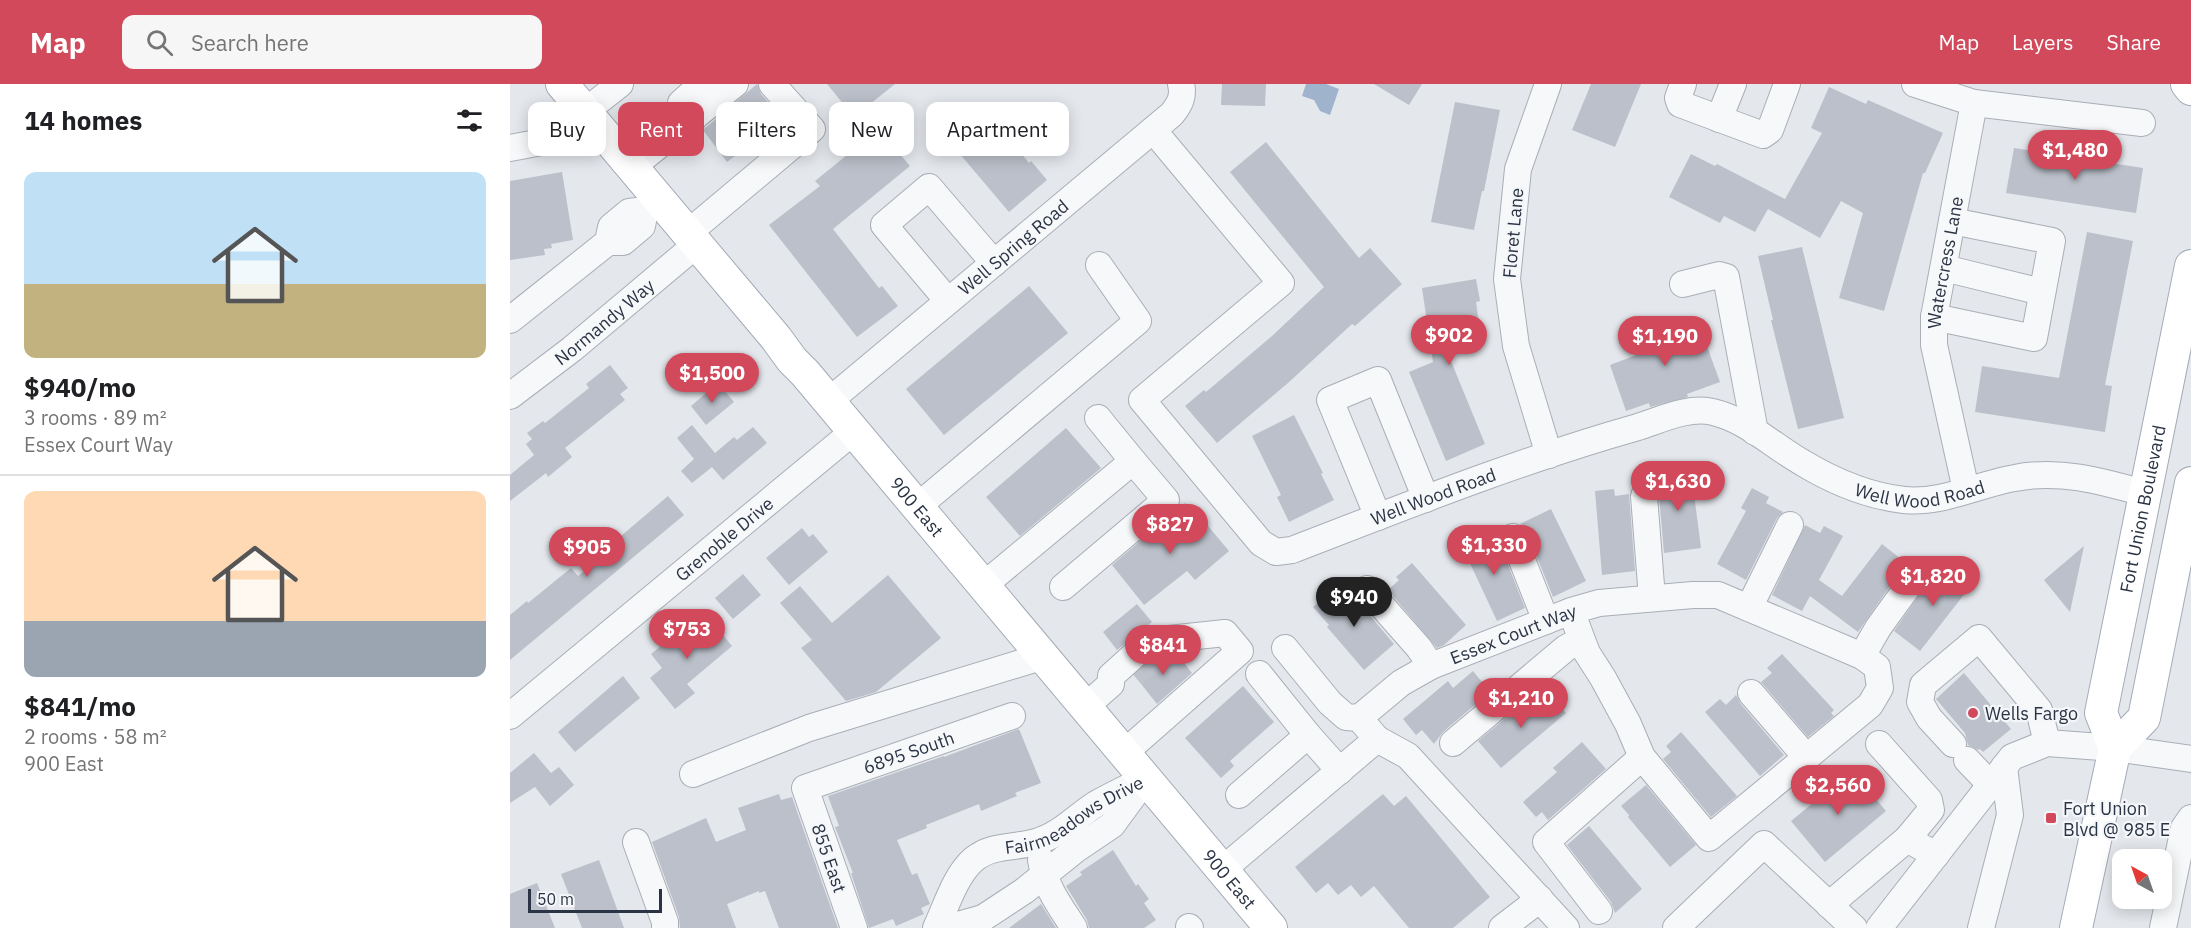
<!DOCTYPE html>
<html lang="en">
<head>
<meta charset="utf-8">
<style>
	:root { --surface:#fff; --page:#f6f6f6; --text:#202124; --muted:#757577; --line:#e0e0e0; --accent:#d1495b }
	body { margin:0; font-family:"IBM Plex Sans",sans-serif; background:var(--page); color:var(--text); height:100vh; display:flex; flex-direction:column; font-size:22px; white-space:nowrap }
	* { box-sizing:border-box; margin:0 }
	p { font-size:20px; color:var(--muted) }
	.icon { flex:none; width:33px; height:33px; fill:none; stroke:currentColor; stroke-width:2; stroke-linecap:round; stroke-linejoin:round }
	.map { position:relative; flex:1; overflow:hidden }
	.panel { display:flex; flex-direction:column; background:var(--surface); width:510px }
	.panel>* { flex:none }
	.guide { position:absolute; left:18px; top:18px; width:570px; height:54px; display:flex; gap:12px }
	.needle { width:39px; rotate:320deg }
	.controls { position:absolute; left:1602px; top:765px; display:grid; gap:12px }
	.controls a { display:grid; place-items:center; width:60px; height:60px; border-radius:12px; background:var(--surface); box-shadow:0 3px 15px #0003; font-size:30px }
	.scale { position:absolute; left:18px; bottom:15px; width:134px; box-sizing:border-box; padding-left:6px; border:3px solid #2b3445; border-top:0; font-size:16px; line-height:21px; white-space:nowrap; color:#2b3445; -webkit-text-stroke:4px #f4f6f9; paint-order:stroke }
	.price { position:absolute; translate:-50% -51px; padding:0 14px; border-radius:21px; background:var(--accent); color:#fff; font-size:20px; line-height:39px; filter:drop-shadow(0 2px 3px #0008) }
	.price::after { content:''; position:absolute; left:50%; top:36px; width:18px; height:14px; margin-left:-9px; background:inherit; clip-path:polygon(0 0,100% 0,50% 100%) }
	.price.selected { background:#222; color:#fff }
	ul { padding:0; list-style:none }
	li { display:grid; align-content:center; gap:12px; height:318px; padding:0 24px }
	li+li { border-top:2px solid var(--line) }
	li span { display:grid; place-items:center; height:186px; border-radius:12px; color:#555 }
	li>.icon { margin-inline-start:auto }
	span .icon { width:108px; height:108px; fill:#fffc; stroke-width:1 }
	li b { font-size:26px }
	h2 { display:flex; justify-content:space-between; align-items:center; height:72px; padding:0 24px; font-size:26px }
	.pill { padding:0 21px; border-radius:12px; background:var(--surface); box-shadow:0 3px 15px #0003; font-size:21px; line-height:54px }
	.pill.selected { background:var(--accent); color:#fff }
	header { display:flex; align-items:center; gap:36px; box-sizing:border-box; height:84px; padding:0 30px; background:var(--accent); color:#fff }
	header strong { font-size:28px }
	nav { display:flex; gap:33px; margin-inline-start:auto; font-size:21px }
	.search { width:420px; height:54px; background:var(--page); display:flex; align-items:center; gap:15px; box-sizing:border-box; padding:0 21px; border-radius:12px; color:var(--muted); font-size:22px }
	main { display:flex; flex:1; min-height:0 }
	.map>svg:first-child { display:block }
	.water { fill:#9fb4cc }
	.building { fill:#bbc0ca }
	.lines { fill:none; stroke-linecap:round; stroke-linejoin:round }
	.minor-tunnel { stroke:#bfc3cb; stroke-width:26; stroke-dasharray:26 13; stroke-linecap:butt }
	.minor-casing { stroke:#a9aeb7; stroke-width:28 }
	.major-casing { stroke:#a3abb8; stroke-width:34 }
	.minor { stroke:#f7f8fa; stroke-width:26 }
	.major { stroke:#fff; stroke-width:32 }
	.poi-dot { fill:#d1495b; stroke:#f4f6f9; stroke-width:2 }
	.labels { text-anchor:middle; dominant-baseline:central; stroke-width:4.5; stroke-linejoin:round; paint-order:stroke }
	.street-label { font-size:18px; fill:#2b3445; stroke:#f4f6f9 }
	.poi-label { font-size:18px; fill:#2b3445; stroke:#f4f6f9; text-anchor:start }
</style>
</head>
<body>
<header>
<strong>Map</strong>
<div class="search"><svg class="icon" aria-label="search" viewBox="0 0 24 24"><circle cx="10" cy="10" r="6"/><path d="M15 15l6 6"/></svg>Search here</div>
<nav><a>Map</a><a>Layers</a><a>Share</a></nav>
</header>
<main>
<section class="panel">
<h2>14 homes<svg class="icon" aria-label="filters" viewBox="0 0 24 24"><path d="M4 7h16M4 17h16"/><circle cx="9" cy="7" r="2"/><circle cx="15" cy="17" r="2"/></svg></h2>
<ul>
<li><span style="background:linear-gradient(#bfe0f5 60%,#c2b280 0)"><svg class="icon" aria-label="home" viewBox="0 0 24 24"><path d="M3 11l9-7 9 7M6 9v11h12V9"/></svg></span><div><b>$940/mo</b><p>3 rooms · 89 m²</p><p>Essex Court Way</p></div></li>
<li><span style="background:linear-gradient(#ffd9b3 70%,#9aa5b1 0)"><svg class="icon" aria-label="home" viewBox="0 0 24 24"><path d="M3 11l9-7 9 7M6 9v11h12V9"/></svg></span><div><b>$841/mo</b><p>2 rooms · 58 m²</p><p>900 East</p></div></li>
</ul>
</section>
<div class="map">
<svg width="1681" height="844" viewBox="0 0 1681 844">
	<rect width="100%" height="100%" fill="#e4e7ec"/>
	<path class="water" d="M796,0H816L829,5L820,31L810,27L804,16L792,12Z"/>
	<path class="building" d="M247,0L251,10L273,35L217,78L193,46Z
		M317,0H385L344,33Z
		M712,0H756L755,22L711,21Z
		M864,0H912L899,21Z
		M1081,0H1131L1105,63L1062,46Z
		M1319,3L1356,20L1358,16L1433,49L1415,89H1413L1374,227L1329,214L1353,129L1331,117L1310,154L1258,125L1245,148L1214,132L1210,139L1159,113L1181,70L1205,82L1207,80L1275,115L1312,49L1301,44Z
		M945,18L990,26L974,107H972L964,146L921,138Z
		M475,25L519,79L521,77L537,96L499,128L438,56Z
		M369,45L400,82L323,145L369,204L372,202L388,222L347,253L259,141L310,102L305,97Z
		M756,58L849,174L860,164L892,200L845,242L842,240L778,299L707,359L675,322L694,306L696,308L762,252L814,203L720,88Z
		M1504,64L1633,84L1626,129L1496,109Z
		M52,88L63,156L41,160L42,164L34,165L35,171L0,176V97Z
		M1577,148L1623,157L1595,301L1602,302L1595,348L1465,328L1472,282L1549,294Z
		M1292,163L1334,334L1288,345L1261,236H1263L1248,172Z
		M966,195L970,217L966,218L971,254L934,260L975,360L936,377L899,288L923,278L912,204Z
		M519,202L558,249L434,351L396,305Z
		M1157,236L1161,245L1184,237L1190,255L1194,254L1210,298L1177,310L1178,313L1140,323L1139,319L1116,327L1100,281L1134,268L1126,247Z
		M100,281L118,304L110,310L115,316L55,364L62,373L38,393L36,389L0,417V391L24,371L16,360L22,355L17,349L33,337L35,339L79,304L76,300Z
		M208,299L224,318L196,341L181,322Z
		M784,331L813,389L811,390L824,416L779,438L767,413L771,411L742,352Z
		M182,341L205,369L224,353L227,356L243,343L257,359L213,396L202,383L182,399L171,387L184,375L167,354Z
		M556,344L591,384L510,452L476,413Z
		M1181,387L1191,464L1154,469L1149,411L1144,401L1142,392Z
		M1242,404L1259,413L1256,419L1273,428L1267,434L1236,496L1207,480L1236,427L1231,424Z
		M1104,405L1105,412L1119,410L1125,487L1092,491L1085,407Z
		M158,412L174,431L0,576V531L17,517L18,519L61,484L68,492L94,472L91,469Z
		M675,419L696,444L698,442L719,467L685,496L677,487L634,521L602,481Z
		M1041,425L1076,497L1043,513L1017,448L1010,440Z
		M1295,441L1310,449L1314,442L1333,452L1309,496L1332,512L1372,460L1396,479L1348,548L1300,512L1292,527L1262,511Z
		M292,444L299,453L303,450L318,468L279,501L256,474Z
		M969,452L972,459L988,452L989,458L1015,524L987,537L951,460Z
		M1574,462L1560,528L1534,496Z
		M902,479L956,541L934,561L927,564L878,506L889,496L886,493Z
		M1429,483L1441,493L1446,486L1463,499L1410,567L1384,547Z
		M233,490L251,511L223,535L205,514Z
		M378,491L431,554L366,608L336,617L291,564L302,556L270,519L290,502L322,539Z
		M835,502L884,560L854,586L817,543L819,541L803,523L815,513L818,516Z
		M627,520L642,538L607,566L593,548Z
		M180,538L190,550L203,539L222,562L177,600L185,609L165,625L140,594L152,584L141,570Z
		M666,569L682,589L647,620L624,591L643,575L647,580L660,570Z
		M1272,570L1324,626L1321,629L1324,632L1298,653L1251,598L1262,589L1257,584Z
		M963,587L980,608L933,648L924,660L912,646L906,651L893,635L938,597L943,604Z
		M1454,589L1501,645L1473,668L1470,665L1468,666L1458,661L1455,649L1426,615Z
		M113,592L130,614L65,668L48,648Z
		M733,602L764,638L720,677L724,682L711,694L675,654Z
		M1027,608L1036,618L1042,614L1056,629L991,684L968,657Z
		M1226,611L1230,619L1274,671L1250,692L1195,628L1210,615L1216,621Z
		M509,645L531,699L505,709L507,712L471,727L469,720L416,741L417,744L387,756L402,791L407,789L420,820L411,824L414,830L386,842L383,835L359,844L341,789H343L325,743L329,742L318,712L434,672V673Z
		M1171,648L1227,712L1201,733L1153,675L1161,668L1156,662Z
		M1072,658L1096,685L1038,736L1032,728L1026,733L1013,718L1047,688L1043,684Z
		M24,669L41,689L49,683L64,701L40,722L25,703L0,719V689Z
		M1342,687L1376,727L1315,778L1281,737Z
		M1136,701L1186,761L1160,783L1118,733L1119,731L1111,722Z
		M269,710L271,716L282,713L328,844H269L255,807L249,809V807L217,820L226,844H170L169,833L142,758L196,734L206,758L236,746L228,724Z
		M873,710L884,722L896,712L980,813L943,844H899L864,802L851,813L841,801L828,811L818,799L806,809L785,783Z
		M1079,742L1132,805L1105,829L1101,818L1057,761Z
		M603,766L626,802L628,800L639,815L634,819L646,836L634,844H579L577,836L556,802L572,791L570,788Z
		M89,776L114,844H72L51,790Z
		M27,799L45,844H0V810Z
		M531,820L546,844H499Z"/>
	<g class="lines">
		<path class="minor-tunnel" d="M623,590L642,574"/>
		<defs>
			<g id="minor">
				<path d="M1038,0L1008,85L997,195L1006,262L1039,371"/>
				<path d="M1173,0L1168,14L1170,20L1253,51L1260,46L1277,0"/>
				<path d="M1405,0L1464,19L1632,39"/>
				<path d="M184,34L171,19L192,0"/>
				<path d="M1209,35L1223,0"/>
				<path id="s1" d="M643,46L771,199L632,316L751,459L766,468L782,466C896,422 1011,376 1128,343C1150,336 1179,322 1203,328C1237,336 1263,362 1293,379C1323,397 1359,412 1394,416C1432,420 1469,400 1505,394C1549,385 1591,397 1634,409"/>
				<path d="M0,64L32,58L44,52L110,0"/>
				<path d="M122,83L225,0"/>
				<path d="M178,149L302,45L262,0"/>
				<path d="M1434,184L1532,208"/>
				<path d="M1173,200L1209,191L1216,193L1245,348"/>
				<path d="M438,217L374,141L419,103L484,179"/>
				<path d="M1424,233L1524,254L1542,157L1442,137"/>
				<path d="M0,236L98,158H113L132,142L135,126L119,128L101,143L98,158"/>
				<path id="s2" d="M0,312L62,265L187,160"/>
				<path id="s3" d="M319,317L662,30C670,20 674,12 671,0"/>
				<path id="s4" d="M1456,406L1424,261V233L1464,19"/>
				<path d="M1134,412L1142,514"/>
				<path d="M408,422L628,237L589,181"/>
				<path d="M868,433L820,316L868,296L916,415"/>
				<path d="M1003,453L1036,537"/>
				<path d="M474,501L623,377L588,334"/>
				<path d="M553,503L656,416L623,377"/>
				<path d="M857,505L909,564L921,582"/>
				<path d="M1239,524L1280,441"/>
				<path d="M775,564L820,619L836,633L849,634"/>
				<path d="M1352,572L1368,544L1410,486"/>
				<path d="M749,590L798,651"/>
				<path d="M1241,609L1297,674"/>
				<path d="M576,622L601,600V592L640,557L715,549L730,567L614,669"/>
				<path id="s5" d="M0,632L344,347"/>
				<path d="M867,655L898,672L1056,844"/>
				<path d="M943,659L1056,564L1071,556"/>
				<path d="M1369,660L1419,716L1421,726L1397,755"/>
				<path d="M1443,660L1419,634L1410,618L1413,601L1469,554L1529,626L1537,659"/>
				<path d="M1457,676L1480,700"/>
				<path d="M183,690L299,644L534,572"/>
				<path d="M729,711L798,651L830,687"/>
				<path d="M126,758L155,838V844"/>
				<path d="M531,776C535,803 550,822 564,844"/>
				<path id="s6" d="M712,786L867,655L849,634L891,599L921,582L1061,527L1089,519L1183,511H1208L1352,572L1367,583L1370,604L1360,621L1199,754L1132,673L1118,640L1093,594L1077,569L1061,527"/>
				<path d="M1319,821L1397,755L1426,771"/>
				<path d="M1089,827L1036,758L1132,673"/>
				<path d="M679,843L680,844"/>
				<path id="s7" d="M344,844L295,704L502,632"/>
				<path id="s8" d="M426,844C436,823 445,792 463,776C483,759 506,765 529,757C551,750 567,732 586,720C602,711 619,703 635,695"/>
				<path d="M437,844L473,834L514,807L565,766L602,741L632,700"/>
				<path d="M992,844L1030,815"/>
				<path d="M1166,844L1254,760L1344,844"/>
				<path d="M1369,844L1502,673L1537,659L1605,664L1681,675"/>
				<path d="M1471,844L1500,731L1494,683"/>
				<path d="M1653,844L1674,744L1681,734"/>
			</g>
			<g id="major">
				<path id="s9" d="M52,0L266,254L282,276L295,289L761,844"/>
				<path d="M1677,0L1681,5"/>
				<path id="s10" d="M1605,664L1591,629L1681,182"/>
				<path d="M1566,844L1605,664L1634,634L1681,399"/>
			</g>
		</defs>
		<use href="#minor" class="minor-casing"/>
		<use href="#major" class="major-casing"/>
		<use href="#minor" class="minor"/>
		<use href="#major" class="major"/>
	</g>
	<g class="poi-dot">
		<circle cx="1463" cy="629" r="6"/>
		<rect x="1535" y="728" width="12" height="12" rx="3"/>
	</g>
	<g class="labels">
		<g class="street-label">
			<text transform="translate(1003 149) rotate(-85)">Floret Lane</text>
			<text stroke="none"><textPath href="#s3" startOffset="240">Well Spring Road</textPath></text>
			<text stroke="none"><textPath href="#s4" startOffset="232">Watercress Lane</textPath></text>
			<text stroke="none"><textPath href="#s2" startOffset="120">Normandy Way</textPath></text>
			<text stroke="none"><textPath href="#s1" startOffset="1274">Well Wood Road</textPath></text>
			<text stroke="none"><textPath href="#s1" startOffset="752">Well Wood Road</textPath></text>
			<text stroke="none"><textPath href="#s9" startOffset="552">900 East</textPath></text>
			<text stroke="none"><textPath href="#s10" startOffset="246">Fort Union Boulevard</textPath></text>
			<text stroke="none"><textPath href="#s5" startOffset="278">Grenoble Drive</textPath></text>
			<text stroke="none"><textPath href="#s6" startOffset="408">Essex Court Way</textPath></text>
			<text stroke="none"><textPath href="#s7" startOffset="258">6895 South</textPath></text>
			<text stroke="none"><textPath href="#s8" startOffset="190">Fairmeadows Drive</textPath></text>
			<text transform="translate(319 774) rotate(71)">855 East</text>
			<text stroke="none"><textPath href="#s9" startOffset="1038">900 East</textPath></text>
		</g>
		<g class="poi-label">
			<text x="1475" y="629">Wells Fargo</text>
			<text x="1553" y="724">Fort Union<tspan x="1553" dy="21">Blvd @ 985 E</tspan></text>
		</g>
	</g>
</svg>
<div class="controls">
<a><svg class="needle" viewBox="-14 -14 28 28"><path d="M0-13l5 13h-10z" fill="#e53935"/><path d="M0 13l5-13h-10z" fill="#757577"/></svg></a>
</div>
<div class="scale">50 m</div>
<b class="price" style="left:1565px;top:97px">$1,480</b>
<b class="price" style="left:939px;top:282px">$902</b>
<b class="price" style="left:1155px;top:283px">$1,190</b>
<b class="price" style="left:202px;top:320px">$1,500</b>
<b class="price" style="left:1168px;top:428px">$1,630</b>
<b class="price" style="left:660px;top:471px">$827</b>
<b class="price" style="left:984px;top:492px">$1,330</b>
<b class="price" style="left:77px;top:494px">$905</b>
<b class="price" style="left:1423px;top:523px">$1,820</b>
<b class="price selected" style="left:844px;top:544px">$940</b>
<b class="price" style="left:177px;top:576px">$753</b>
<b class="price" style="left:653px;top:592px">$841</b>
<b class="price" style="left:1011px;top:645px">$1,210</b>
<b class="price" style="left:1328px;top:732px">$2,560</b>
<div class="guide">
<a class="pill">Buy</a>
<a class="pill selected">Rent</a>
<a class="pill">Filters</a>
<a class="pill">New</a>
<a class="pill">Apartment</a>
</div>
</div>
</main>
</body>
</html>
